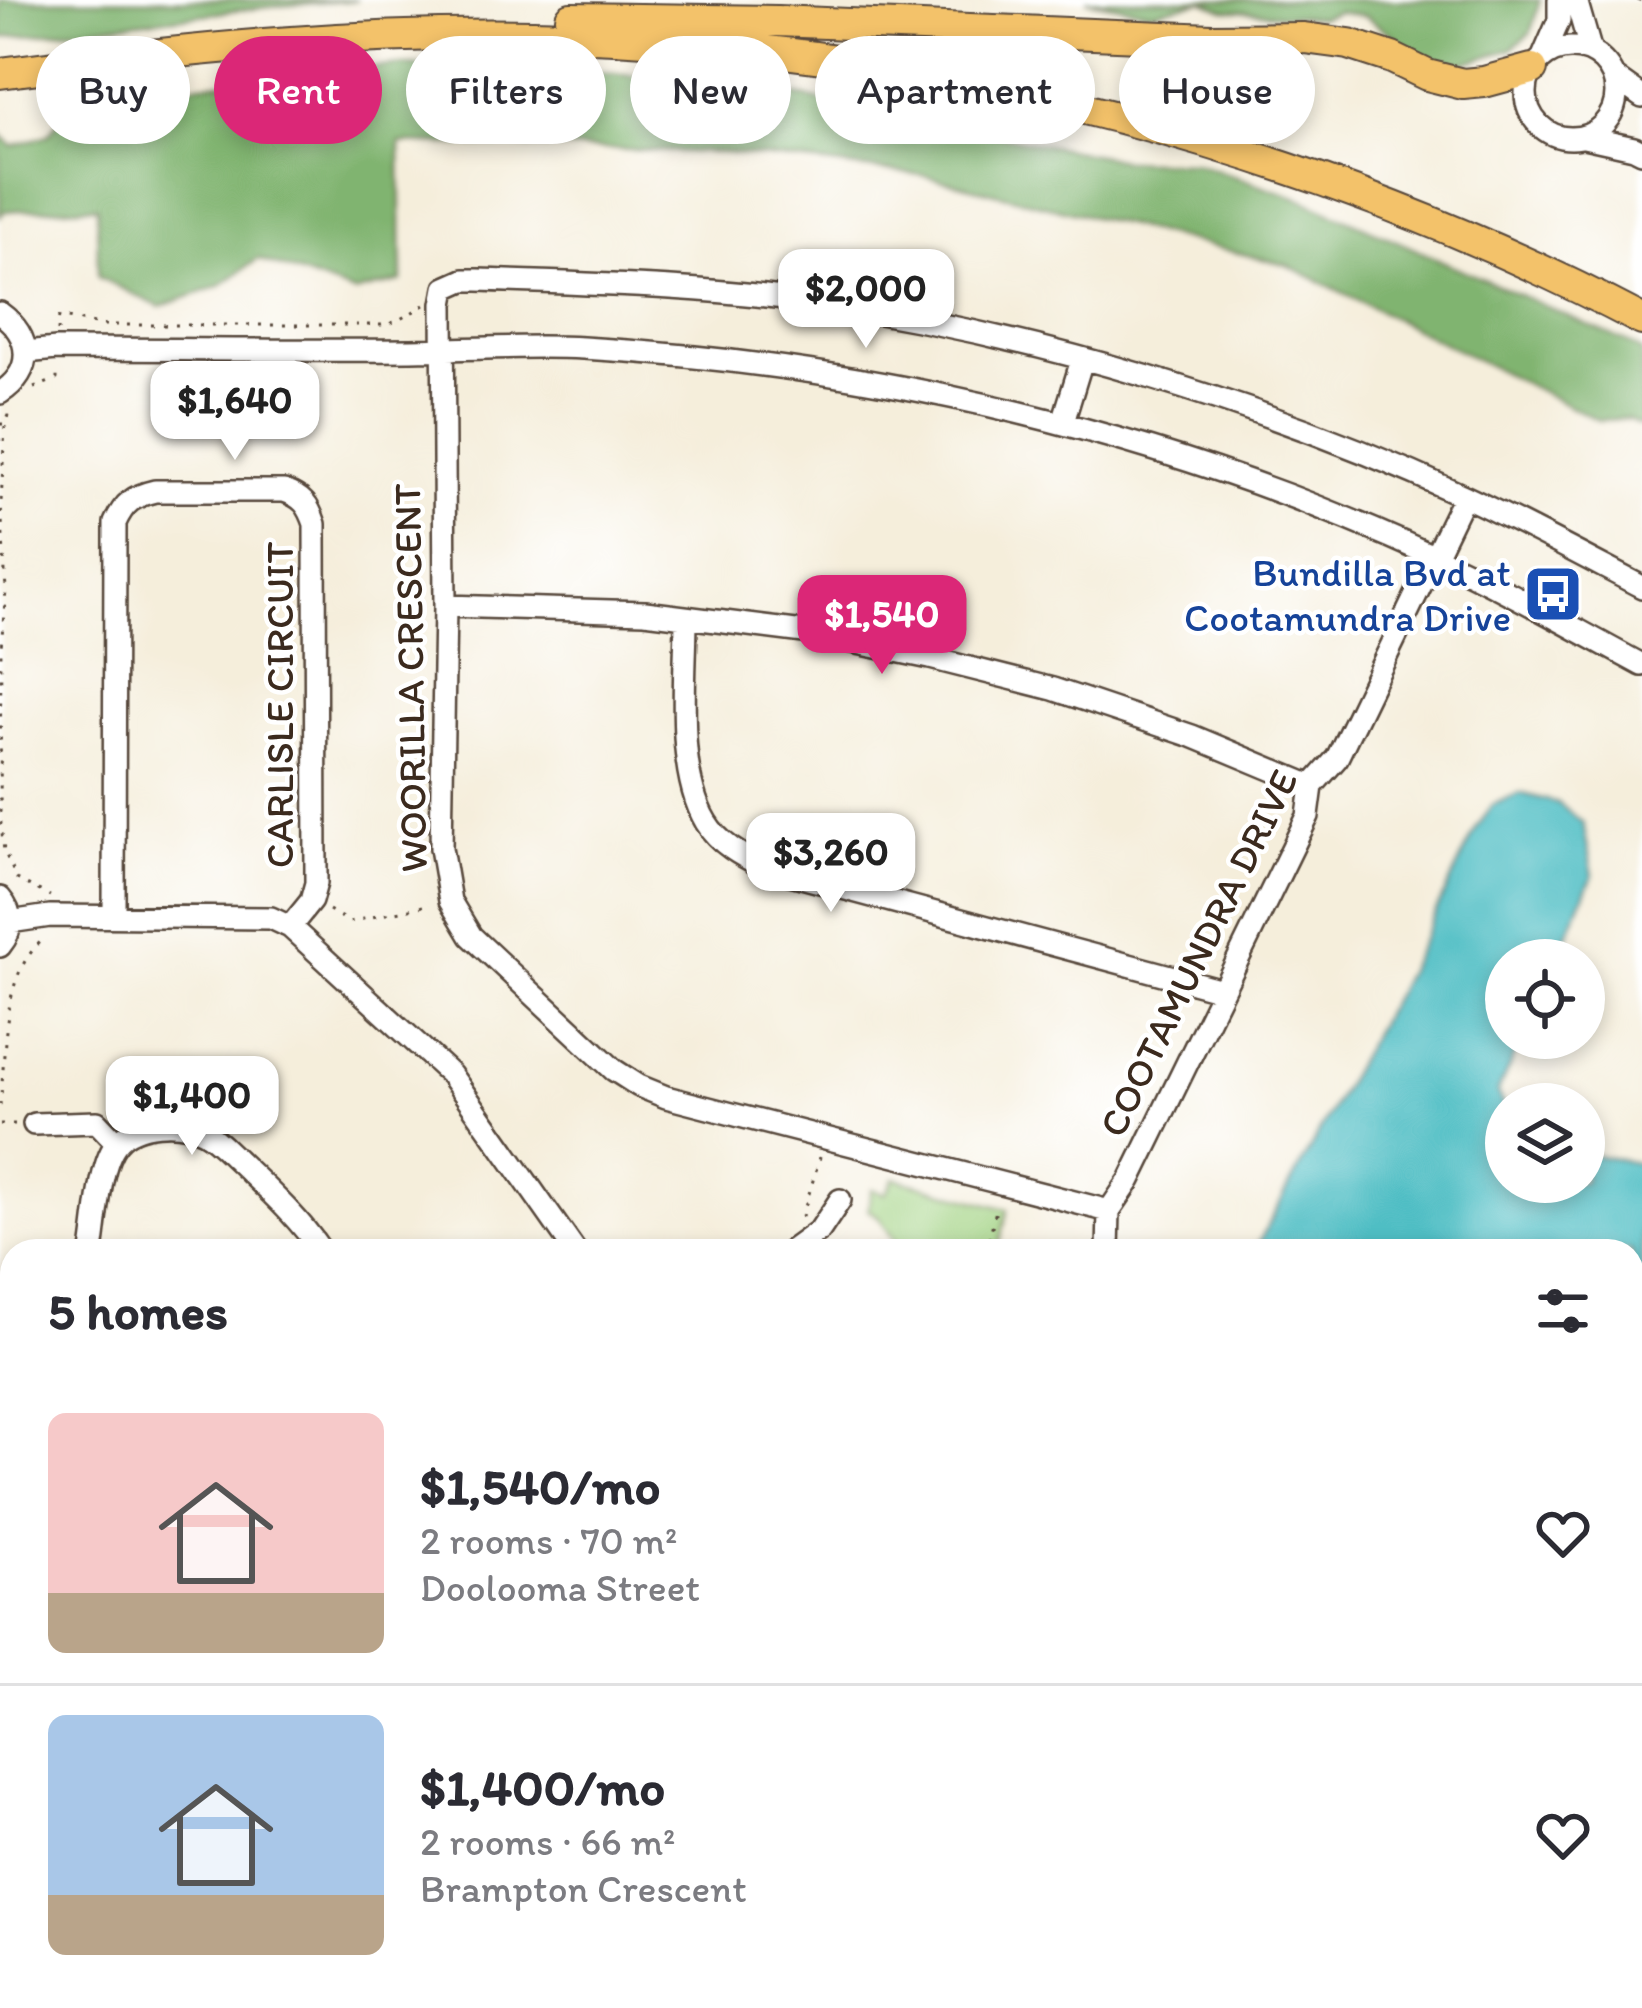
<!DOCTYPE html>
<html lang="en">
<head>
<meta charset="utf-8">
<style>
	:root { --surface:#fff; --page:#f7f7f7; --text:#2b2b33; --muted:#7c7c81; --line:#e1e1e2; --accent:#db2777 }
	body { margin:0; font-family:Itim,sans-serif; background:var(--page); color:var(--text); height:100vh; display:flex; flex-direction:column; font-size:45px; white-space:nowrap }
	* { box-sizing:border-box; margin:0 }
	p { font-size:39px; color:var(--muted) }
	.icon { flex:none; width:66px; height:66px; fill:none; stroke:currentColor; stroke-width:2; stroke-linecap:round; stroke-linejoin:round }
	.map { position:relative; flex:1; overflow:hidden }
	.drawer { position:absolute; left:0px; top:1239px; width:1644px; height:771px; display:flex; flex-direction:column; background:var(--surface); border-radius:36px 36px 0 0; box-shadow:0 6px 18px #0003 }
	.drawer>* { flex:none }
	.top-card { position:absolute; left:36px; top:36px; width:1572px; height:108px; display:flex; gap:24px }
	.fabs { position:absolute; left:1485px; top:939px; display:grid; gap:24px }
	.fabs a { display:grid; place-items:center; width:120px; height:120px; border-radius:50%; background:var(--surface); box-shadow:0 6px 18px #0003; font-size:60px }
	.price { position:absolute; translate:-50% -102px; padding:0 27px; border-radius:24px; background:#fff; color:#222; font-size:39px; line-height:78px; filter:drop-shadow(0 3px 6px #0008) }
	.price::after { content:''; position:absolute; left:50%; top:72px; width:36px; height:27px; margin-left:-18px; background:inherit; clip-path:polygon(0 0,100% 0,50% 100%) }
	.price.active { background:var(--accent); color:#fff }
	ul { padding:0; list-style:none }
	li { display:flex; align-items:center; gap:36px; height:300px; padding:0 48px }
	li+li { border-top:3px solid var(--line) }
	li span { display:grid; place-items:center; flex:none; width:336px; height:240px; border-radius:18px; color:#555 }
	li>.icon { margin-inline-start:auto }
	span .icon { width:144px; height:144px; fill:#fffc; stroke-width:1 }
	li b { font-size:51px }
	h2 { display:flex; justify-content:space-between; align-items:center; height:144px; padding:0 48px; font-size:51px }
	.chip { padding:0 42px; border-radius:54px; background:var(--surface); box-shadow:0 6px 18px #0003; font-size:42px; line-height:108px }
	.chip.active { background:var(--accent); color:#fff }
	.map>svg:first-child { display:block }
	.green { fill:#a1d282; stroke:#6e7e50; stroke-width:3 }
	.forest { fill:#80b470; stroke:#5e6f47; stroke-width:3 }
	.water { fill:#4fbec4; stroke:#457471; stroke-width:3 }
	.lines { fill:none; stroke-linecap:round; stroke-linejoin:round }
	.minor-casing { stroke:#57473a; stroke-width:26 }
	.highway-casing { stroke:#57473a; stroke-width:34 }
	.path { stroke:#57473a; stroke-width:3; stroke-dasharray:3 9; stroke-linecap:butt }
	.minor { stroke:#fff; stroke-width:21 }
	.highway { stroke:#f3c26a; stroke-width:30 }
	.labels { text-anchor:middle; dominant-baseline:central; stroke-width:9; stroke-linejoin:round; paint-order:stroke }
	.transit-label { font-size:39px; fill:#164399; stroke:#fff; text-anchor:end }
	.street-label { font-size:39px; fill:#3b2a1e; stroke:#fff }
</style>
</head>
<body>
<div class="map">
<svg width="1642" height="2008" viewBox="0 0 1642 2008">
	<rect width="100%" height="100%" fill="#fff"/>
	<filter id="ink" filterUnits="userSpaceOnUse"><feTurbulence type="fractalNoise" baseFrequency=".00833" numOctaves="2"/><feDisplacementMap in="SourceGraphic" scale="24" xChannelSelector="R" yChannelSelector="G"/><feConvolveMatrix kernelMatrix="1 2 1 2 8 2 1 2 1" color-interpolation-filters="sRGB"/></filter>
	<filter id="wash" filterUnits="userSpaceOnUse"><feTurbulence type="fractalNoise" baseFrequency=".004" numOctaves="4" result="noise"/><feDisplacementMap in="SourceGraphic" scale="48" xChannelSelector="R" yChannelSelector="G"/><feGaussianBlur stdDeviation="2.7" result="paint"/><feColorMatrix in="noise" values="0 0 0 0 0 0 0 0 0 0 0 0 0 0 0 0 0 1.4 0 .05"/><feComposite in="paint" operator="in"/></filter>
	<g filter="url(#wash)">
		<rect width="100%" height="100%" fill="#f5eedb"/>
		<path class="green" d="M894,1178L1008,1209L998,1251H902L878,1216L868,1210L872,1189L886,1194Z"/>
		<path class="forest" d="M0,0H357L278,6L0,38Z
			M1086,0H1540L1530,34L1510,50L1451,67L1413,56L1396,38L1366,17L1337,12L1320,18L1224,10L1203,1L1151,12Z
			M403,65L614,73L772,91L1123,160L1194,162L1301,199L1629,343L1642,352V427L1627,419L1598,420L1287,265L922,175L727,153L400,143L402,281L354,293L258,259L220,286L160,307L98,277L97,206L5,211L0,216V133L12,146L48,135L64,114L126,91Z"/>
		<path class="water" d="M1520,793L1558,803L1583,823L1593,875L1556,960H1506V1038H1522L1497,1093L1506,1111V1182H1584V1153L1642,1164V2008H1483L1480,1998H1632V1251H1254L1407,971L1475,831L1492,805Z
			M61,1998H354L358,2008H70Z
			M694,1998H1071L1062,2008H679Z"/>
	</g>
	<g filter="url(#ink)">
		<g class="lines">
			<defs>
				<path id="minor" d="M1576,0L1591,52
					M1526 93a45 45 0 1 1 90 0a45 45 0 1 1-90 0Z
					M1543,57L1559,20V0
					M1614,77L1642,97
					M1584,137L1634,148L1642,152
					M0,313C32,336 35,371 0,393
					M25,352L57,349C175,349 293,351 411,350C469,349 526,345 583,348C876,365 1166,433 1433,556C1504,588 1573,628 1642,665
					M1063,422L1082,360
					M445,606L645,612L804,632L930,658L1053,689L1192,736L1312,786
					M686,618C686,677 675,770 706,822C719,844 742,856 764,867L1222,990
					M0,898C14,914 13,930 0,946
					M114,916L115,523C124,503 133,496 155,491H284C303,497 309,506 315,524L316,883L311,901L290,927
					M10,922L50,916L271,918L290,927L451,1075L575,1251
					M34,1124L97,1122L117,1143
					M1109,1211L666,1097L639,1086L614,1070L471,936L450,901L441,848L445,606L443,304L446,288L464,280H478C589,284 702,286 813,302C1031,334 1264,403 1464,496C1524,524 1583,556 1642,587
					M92,1251C97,1223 99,1164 117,1143C135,1121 180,1119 204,1132C217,1139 228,1152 239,1162C269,1191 298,1217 321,1251
					M791,1251L820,1230L840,1200
					M1108,1251L1109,1211L1130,1180L1308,816L1312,786L1337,758L1464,496
					M0,1492L12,1467
					M0,1525L12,1536
					M0,1791L12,1783
					M1247,1998L1252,2008"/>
				<path id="highway" d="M571,18L777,21L1212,39L1304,38L1349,44L1392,58L1427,75L1463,84L1484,82L1532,69
					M0,73C190,48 379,29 570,36C940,49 1314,148 1642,320"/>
			</defs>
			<use href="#minor" class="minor-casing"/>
			<use href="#highway" class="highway-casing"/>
			<path class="path" d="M1638,0L1642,3
				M58,331L59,316L99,325H381L395,322L425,305
				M34,388L57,379V371
				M0,424H5L11,411
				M5,426L1,502L6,590L1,647L0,815L4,851L17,879L50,896
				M329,910L349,922L428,905
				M0,1105C7,1047 0,974 45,938
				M0,1124H16
				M802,1217L820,1157
				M986,1251L997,1206
				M2,1449L12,1429
				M0,1930L12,1940
				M0,1957L12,1959
				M10,1957L12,1944
				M47,1998L56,2008"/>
			<use href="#minor" class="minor"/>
			<use href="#highway" class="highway"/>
		</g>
	</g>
	<defs>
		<symbol id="bus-square" viewBox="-11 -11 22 22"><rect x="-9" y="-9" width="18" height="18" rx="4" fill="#1a4fb4" stroke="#fff"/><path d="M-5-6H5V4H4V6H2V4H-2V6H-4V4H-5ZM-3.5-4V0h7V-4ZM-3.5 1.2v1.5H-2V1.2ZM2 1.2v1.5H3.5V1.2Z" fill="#fff"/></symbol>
	</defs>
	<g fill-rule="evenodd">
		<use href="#bus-square" x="1520" y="561" width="66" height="66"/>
	</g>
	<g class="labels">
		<g class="transit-label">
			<text x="1511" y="572">Bundilla Bvd at<tspan x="1511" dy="45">Cootamundra Drive</tspan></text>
		</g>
		<g class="street-label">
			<text transform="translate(410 678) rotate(-91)">WOORILLA CRESCENT</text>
			<text transform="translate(279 705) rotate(-90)">CARLISLE CIRCUIT</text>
			<text transform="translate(1198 953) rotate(-64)">COOTAMUNDRA DRIVE</text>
		</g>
	</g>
</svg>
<div class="fabs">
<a><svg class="icon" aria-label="locate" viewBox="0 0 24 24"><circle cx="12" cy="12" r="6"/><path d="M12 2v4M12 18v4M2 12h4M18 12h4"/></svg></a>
<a><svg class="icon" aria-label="layers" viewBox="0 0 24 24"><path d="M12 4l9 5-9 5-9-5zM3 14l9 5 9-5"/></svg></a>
</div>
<b class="price" style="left:866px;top:351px">$2,000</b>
<b class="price" style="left:235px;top:463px">$1,640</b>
<b class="price active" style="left:882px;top:677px">$1,540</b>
<b class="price" style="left:831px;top:915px">$3,260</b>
<b class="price" style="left:192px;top:1158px">$1,400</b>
<div class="top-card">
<a class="chip">Buy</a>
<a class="chip active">Rent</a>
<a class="chip">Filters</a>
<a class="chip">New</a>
<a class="chip">Apartment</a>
<a class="chip">House</a>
</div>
<section class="drawer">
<h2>5 homes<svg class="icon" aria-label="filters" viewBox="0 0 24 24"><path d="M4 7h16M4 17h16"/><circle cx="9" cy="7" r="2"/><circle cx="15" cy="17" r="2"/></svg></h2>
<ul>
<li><span style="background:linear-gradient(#f6c9c9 75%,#b9a48a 0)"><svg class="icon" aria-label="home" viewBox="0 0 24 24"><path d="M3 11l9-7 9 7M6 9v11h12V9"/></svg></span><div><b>$1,540/mo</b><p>2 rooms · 70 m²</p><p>Doolooma Street</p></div><svg class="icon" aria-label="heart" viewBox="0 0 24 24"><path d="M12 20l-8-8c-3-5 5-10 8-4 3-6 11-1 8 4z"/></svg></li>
<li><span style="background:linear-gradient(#a9c7e8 75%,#b9a48a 0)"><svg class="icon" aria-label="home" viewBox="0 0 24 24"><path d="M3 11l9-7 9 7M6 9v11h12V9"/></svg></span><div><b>$1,400/mo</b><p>2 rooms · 66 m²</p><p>Brampton Crescent</p></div><svg class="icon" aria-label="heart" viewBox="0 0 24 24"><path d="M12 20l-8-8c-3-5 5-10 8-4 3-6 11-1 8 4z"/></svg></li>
</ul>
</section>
</div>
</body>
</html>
